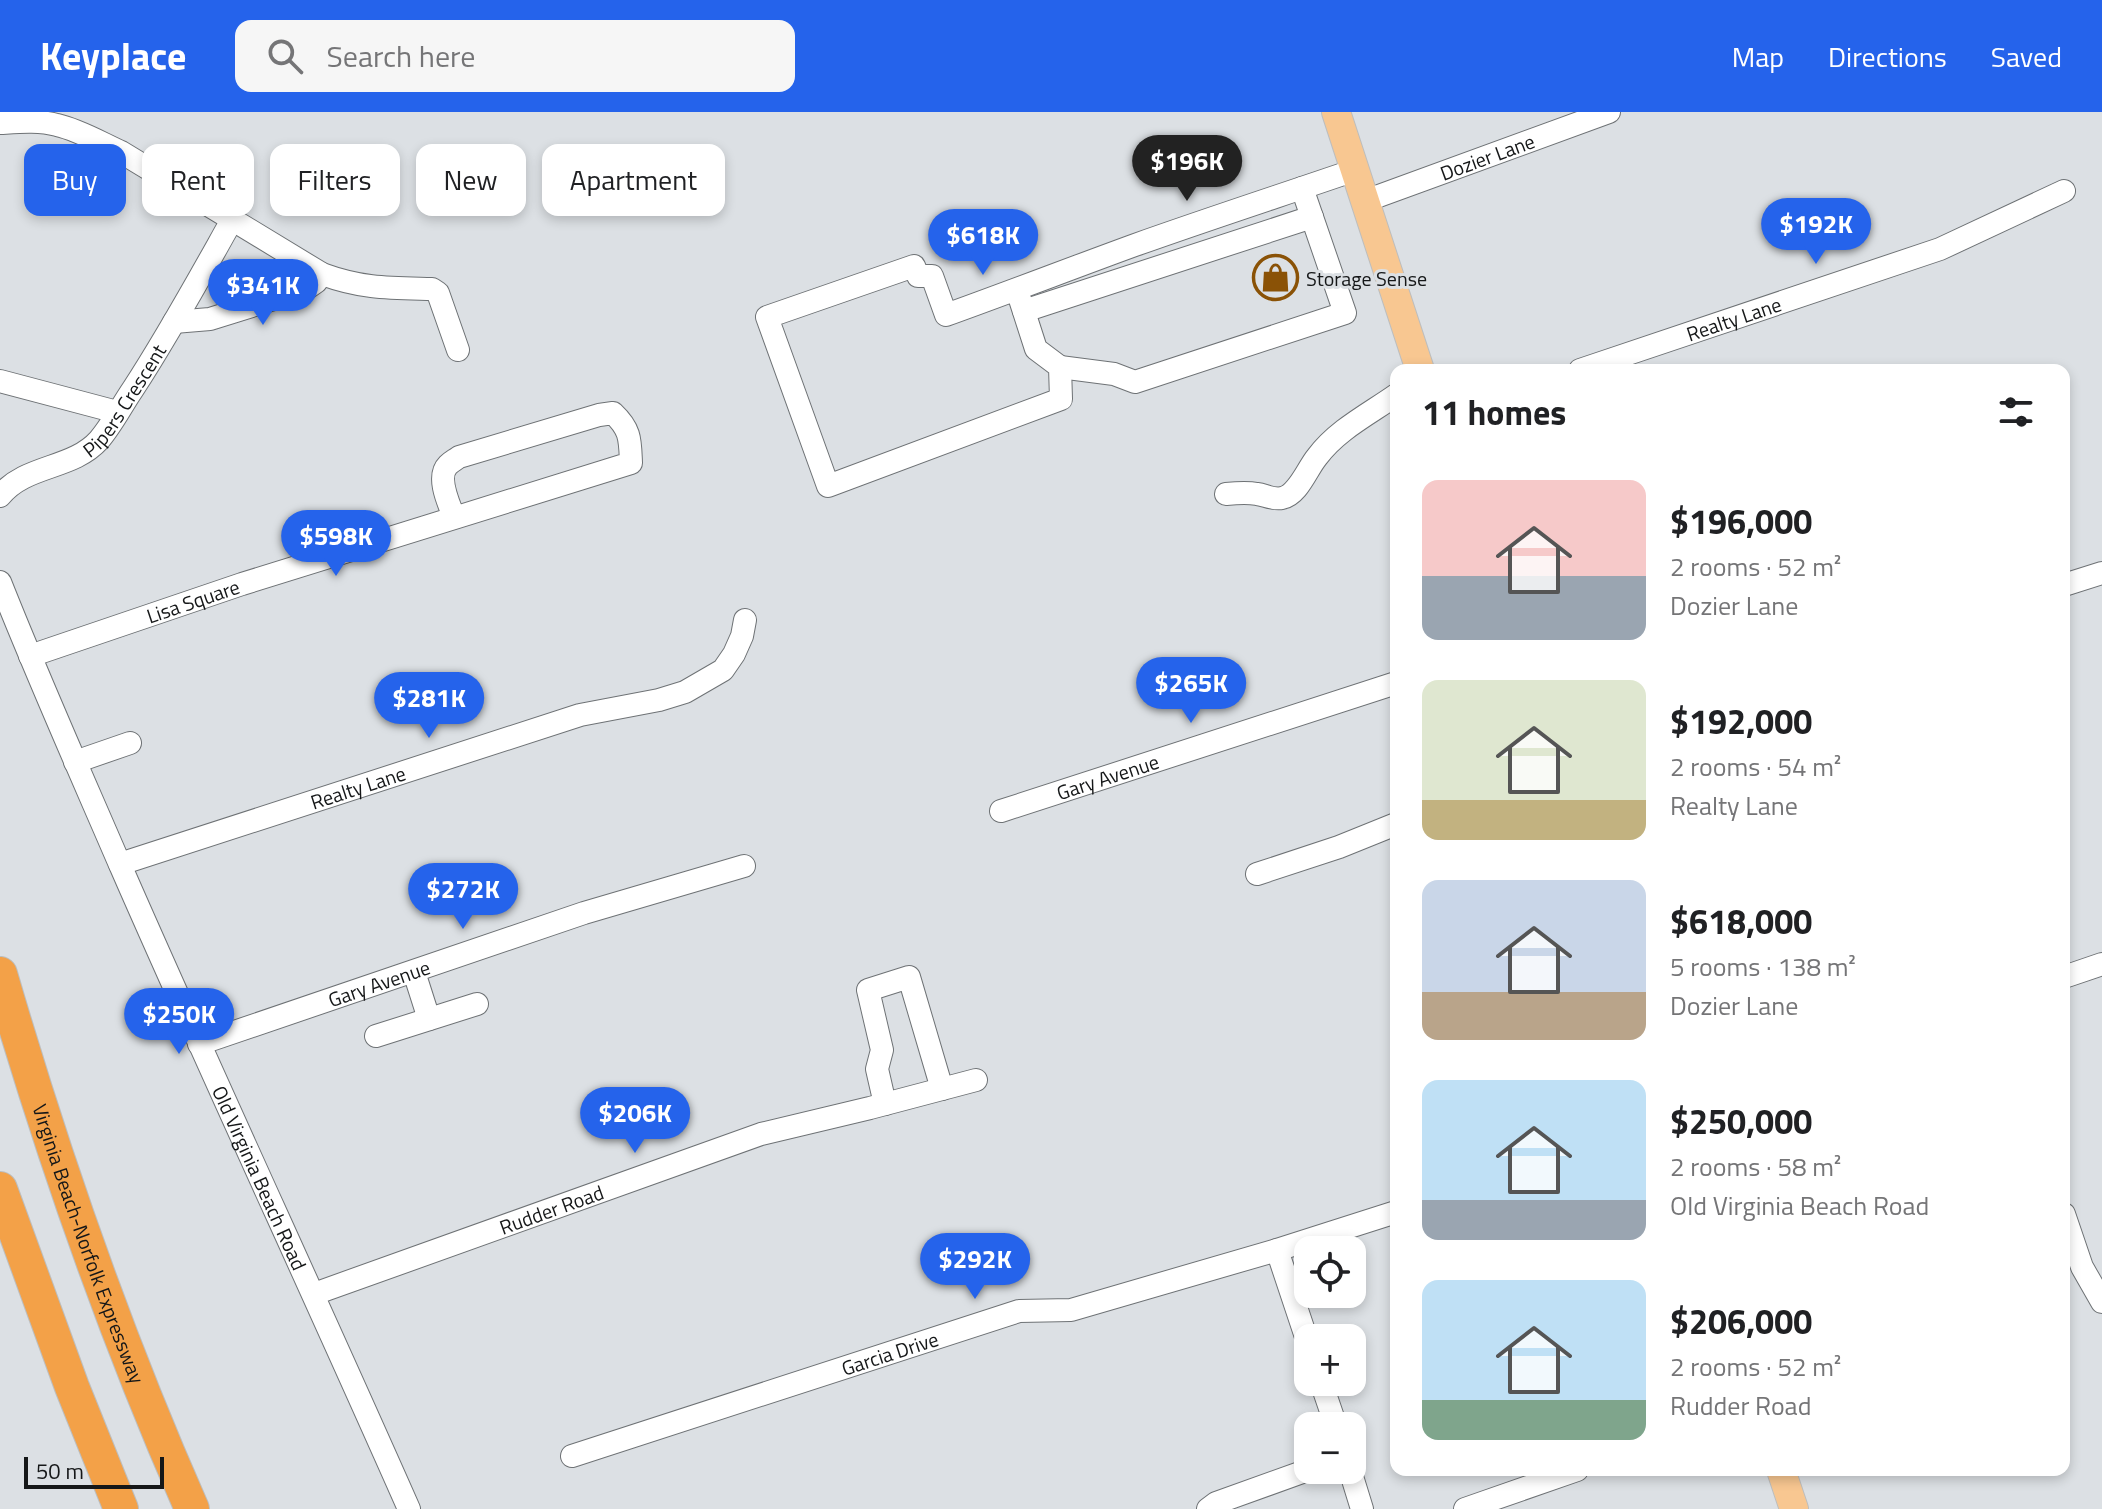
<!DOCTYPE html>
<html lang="en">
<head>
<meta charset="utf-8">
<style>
	:root { --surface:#fff; --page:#f6f6f6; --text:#202124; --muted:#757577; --accent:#2563eb }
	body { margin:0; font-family:"Titillium Web",sans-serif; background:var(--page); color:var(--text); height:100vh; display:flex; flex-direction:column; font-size:30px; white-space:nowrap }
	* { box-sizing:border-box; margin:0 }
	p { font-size:26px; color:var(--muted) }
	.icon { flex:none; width:44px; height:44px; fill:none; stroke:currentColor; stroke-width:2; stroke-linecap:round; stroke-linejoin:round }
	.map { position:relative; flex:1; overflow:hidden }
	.panel { position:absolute; left:1390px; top:252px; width:680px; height:1112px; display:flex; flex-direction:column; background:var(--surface); border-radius:16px; box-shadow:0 4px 12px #0003 }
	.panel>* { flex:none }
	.top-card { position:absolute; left:24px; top:32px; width:760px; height:72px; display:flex; gap:16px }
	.tools { position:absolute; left:1294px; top:1124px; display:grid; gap:16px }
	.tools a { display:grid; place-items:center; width:72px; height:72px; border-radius:16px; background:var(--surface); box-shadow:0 4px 12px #0003; font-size:40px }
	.scale { position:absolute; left:24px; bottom:20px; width:140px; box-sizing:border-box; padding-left:8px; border:4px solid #151718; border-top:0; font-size:22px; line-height:28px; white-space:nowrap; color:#151718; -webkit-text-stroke:6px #dce0e4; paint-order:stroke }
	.price { position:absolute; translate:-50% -68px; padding:0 18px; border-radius:28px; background:var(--accent); color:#fff; font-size:26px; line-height:52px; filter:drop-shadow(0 2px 4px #0008) }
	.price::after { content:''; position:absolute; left:50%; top:48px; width:24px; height:18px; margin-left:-12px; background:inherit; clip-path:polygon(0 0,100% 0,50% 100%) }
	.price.current { background:#222; color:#fff }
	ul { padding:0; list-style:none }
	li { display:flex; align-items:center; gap:24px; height:200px; padding:0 32px }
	li span { display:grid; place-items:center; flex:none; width:224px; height:160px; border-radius:16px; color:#555 }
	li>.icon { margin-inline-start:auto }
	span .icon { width:96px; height:96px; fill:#fffc; stroke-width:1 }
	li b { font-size:34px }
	h2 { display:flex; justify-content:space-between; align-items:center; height:96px; padding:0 32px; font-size:34px }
	.pill { padding:0 28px; border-radius:16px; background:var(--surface); box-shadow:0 4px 12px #0003; font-size:28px; line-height:72px }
	.pill.current { background:var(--accent); color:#fff }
	header { display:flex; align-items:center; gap:48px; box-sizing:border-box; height:112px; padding:0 40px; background:var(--accent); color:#fff }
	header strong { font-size:38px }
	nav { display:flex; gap:44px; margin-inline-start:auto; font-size:28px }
	.search { width:560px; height:72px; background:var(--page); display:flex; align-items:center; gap:20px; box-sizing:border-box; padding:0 28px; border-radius:16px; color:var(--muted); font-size:30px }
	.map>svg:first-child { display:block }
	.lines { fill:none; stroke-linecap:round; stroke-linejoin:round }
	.minor-casing { stroke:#6e7275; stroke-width:24 }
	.major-casing { stroke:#bdbebe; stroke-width:30 }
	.highway-casing { stroke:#bdbebe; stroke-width:36 }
	.minor { stroke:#fff; stroke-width:22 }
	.major { stroke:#f8c791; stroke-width:28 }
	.highway { stroke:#f3a148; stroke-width:34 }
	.labels { text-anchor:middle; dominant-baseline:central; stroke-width:6; stroke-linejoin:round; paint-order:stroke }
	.street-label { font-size:20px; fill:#151718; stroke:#dce0e4 }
	.poi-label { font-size:20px; fill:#151718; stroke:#dce0e4; text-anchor:start }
</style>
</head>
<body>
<header>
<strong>Keyplace</strong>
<div class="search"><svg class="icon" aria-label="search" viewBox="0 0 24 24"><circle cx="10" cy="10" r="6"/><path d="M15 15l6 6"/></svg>Search here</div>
<nav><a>Map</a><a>Directions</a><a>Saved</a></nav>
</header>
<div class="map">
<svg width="2102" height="1397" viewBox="0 0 2102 1397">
	<rect width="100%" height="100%" fill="#dce0e4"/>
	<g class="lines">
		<defs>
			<g id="minor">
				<path d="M0,11C18,10 39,8 57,13C79,18 101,31 121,40L322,162C363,177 390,176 432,177L438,181L458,238"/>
				<path id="s1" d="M1365,89L1609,0"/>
				<path d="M1017,178L1036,237L1060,255L1061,287L828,374L767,205L914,154L918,164H932L946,203C1010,180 1072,156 1135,133C1208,107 1282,83 1355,58"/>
				<path d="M1024,199L1312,105"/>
				<path d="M174,210L210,207L306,177L316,170L322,162"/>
				<path d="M1060,255L1114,262L1135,270L1345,201L1302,76"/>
				<path id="s2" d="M1580,258L1940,137L2064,79"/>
				<path d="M0,269L117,300"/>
				<path d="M1226,382C1236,381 1247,380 1257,382C1265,383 1273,388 1282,386C1298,383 1307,357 1317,345C1337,318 1369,302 1396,283"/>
				<path id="s3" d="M0,384C26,352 72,358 99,328C112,313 122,293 133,277C169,222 200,165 232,108"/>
				<path id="s4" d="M0,470C38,566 80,660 121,755C215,970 314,1182 409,1397"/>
				<path d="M2064,473L2102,461"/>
				<path id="s5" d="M30,544L242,472L631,351C630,328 631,318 613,301L599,303L459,345C455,348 451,350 448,353C436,365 449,392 454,405"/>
				<path d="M75,650L130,631"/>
				<path id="s6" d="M1001,699L1396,571"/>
				<path id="s7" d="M120,752L580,603L659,588L685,580L723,558L734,542L742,524L745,508"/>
				<path d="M1257,762L1339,735L1396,712"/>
				<path d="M414,860L429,907"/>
				<path d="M2064,865L2102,852"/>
				<path d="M376,924L477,892"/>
				<path id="s8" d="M199,932L584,801L744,754"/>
				<path d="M885,992L877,957L882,938L868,878L909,865L942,977"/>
				<path d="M2064,1102L2082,1155L2102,1190"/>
				<path d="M1277,1138L1308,1231"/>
				<path id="s9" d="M314,1182L761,1022L870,996L976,968"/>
				<path d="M1321,1270L1336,1314"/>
				<path id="s10" d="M572,1344L1019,1199L1071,1198L1277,1138L1396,1100"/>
				<path d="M1350,1358L1362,1397"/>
				<path d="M1208,1397L1216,1391L1308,1358"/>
				<path d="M1465,1397L1577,1358"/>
			</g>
			<path id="major" d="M1336,0L1420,258
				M1781,1358L1794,1397"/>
			<g id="highway">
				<path id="s11" d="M0,862C53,1044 115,1223 192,1397"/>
				<path d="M0,1077L72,1275L121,1397"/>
			</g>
		</defs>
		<use href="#minor" class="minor-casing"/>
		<use href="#major" class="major-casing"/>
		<use href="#highway" class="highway-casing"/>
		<use href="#minor" class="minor"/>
		<use href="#major" class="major"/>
		<use href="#highway" class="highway"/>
	</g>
	<defs>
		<symbol id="shop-ring" viewBox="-11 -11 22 22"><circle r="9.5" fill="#dce0e4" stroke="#8a5206" stroke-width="1.5"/><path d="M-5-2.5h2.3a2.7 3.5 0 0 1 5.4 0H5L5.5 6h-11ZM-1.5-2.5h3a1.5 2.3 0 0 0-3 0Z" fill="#8a5206"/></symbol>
	</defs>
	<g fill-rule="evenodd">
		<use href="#shop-ring" x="1250" y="140" width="51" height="51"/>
	</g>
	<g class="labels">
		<g class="street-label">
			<text stroke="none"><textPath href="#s1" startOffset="130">Dozier Lane</textPath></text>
			<text stroke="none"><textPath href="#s2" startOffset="162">Realty Lane</textPath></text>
			<text stroke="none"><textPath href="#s3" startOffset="162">Pipers Crescent</textPath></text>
			<text stroke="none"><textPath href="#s5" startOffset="172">Lisa Square</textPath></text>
			<text stroke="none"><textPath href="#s6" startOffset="112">Gary Avenue</textPath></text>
			<text stroke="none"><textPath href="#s7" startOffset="250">Realty Lane</textPath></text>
			<text stroke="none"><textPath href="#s8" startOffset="190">Gary Avenue</textPath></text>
			<text stroke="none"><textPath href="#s4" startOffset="650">Old Virginia Beach Road</textPath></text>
			<text stroke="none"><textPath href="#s9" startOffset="252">Rudder Road</textPath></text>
			<text stroke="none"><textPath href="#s11" startOffset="284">Virginia Beach-Norfolk Expressway</textPath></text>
			<text stroke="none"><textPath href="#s10" startOffset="334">Garcia Drive</textPath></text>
		</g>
		<g class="poi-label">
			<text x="1306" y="166">Storage Sense</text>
		</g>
	</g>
</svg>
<div class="tools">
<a><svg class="icon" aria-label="locate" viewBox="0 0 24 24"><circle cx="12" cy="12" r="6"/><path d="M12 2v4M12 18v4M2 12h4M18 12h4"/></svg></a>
<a>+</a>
<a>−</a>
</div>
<div class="scale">50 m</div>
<b class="price current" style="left:1187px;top:91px">$196K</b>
<b class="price" style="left:1816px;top:154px">$192K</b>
<b class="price" style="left:983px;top:165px">$618K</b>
<b class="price" style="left:263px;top:215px">$341K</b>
<b class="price" style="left:336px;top:466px">$598K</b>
<b class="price" style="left:1191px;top:613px">$265K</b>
<b class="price" style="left:429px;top:628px">$281K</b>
<b class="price" style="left:463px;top:819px">$272K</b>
<b class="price" style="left:179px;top:944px">$250K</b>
<b class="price" style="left:635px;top:1043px">$206K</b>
<b class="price" style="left:975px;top:1189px">$292K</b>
<div class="top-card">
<a class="pill current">Buy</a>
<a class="pill">Rent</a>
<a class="pill">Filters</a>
<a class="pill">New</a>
<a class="pill">Apartment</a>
</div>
<section class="panel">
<h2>11 homes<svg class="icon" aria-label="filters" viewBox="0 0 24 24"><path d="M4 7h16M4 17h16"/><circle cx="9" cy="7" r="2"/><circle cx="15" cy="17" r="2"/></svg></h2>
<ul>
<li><span style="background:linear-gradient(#f6c9c9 60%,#9aa5b1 0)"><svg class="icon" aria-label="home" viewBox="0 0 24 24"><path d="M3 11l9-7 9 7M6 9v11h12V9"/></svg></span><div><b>$196,000</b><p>2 rooms · 52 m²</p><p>Dozier Lane</p></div></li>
<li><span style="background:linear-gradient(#dfe7d0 75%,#c2b280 0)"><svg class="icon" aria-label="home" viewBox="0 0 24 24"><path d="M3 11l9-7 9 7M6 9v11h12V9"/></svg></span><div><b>$192,000</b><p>2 rooms · 54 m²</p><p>Realty Lane</p></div></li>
<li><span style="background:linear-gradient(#c9d6e8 70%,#b9a48a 0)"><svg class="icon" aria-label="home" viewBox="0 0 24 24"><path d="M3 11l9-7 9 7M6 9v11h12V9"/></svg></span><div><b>$618,000</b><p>5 rooms · 138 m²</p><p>Dozier Lane</p></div></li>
<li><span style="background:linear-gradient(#bfe0f5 75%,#9aa5b1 0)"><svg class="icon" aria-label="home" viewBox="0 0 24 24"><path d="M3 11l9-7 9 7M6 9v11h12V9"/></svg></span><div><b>$250,000</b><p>2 rooms · 58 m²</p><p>Old Virginia Beach Road</p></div></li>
<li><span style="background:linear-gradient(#bfe0f5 75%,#7fa58c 0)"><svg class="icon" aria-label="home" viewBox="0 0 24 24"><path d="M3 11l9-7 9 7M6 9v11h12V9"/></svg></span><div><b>$206,000</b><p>2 rooms · 52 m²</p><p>Rudder Road</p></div></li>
</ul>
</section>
</div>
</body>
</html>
